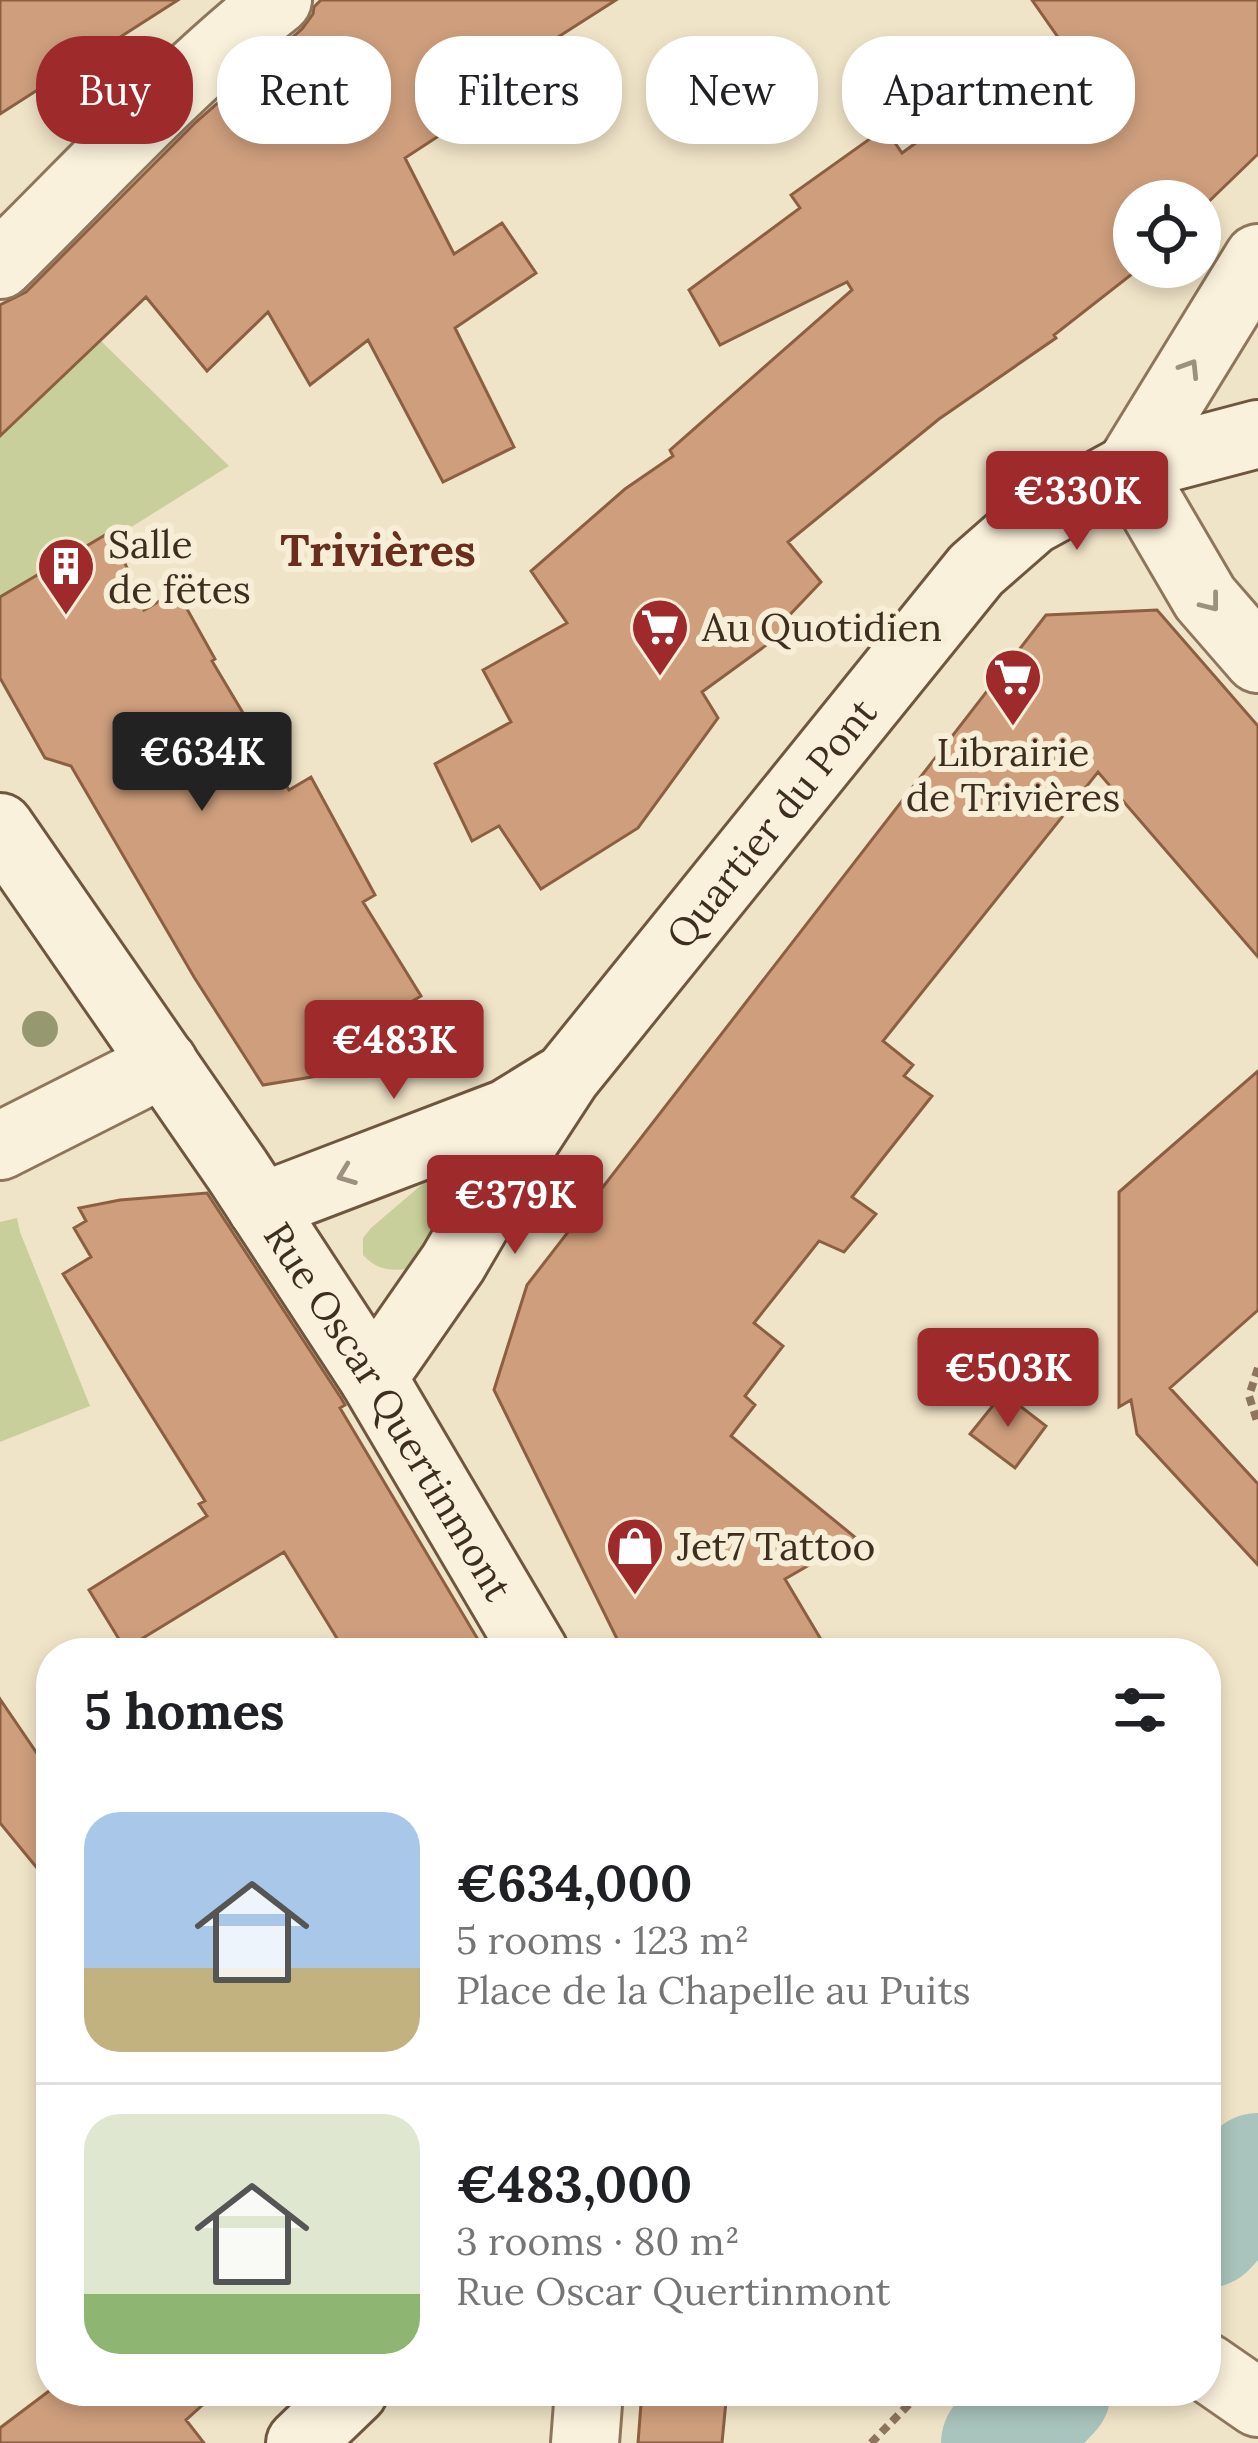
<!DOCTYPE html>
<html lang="en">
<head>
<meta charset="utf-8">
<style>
	:root { --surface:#fff; --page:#f2f2f2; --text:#202124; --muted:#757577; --line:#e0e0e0; --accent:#9e2a2b }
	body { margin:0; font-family:Lora,serif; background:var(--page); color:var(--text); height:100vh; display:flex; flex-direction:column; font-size:45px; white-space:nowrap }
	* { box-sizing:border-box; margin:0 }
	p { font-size:39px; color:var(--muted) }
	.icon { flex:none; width:66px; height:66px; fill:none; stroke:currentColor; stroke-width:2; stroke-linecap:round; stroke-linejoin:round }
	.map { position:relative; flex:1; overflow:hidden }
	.panel { position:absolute; left:36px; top:1638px; width:1185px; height:768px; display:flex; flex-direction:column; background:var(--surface); border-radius:48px; box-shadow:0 6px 18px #0003 }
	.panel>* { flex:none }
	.banner { position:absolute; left:36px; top:36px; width:1188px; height:108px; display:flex; gap:24px }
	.buttons { position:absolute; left:1113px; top:180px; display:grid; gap:24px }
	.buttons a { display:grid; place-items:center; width:108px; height:108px; border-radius:50%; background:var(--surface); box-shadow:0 6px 18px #0003; font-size:60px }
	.price { position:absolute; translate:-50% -102px; padding:0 27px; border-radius:12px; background:var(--accent); color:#fff; font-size:39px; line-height:78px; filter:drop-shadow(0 3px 6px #0008) }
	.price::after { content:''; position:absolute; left:50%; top:72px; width:36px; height:27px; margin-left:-18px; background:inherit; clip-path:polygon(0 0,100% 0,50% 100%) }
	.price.selected { background:#222; color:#fff }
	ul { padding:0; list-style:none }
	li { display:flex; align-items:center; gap:36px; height:300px; padding:0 48px }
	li+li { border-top:3px solid var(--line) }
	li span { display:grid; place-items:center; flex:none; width:336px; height:240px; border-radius:36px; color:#555 }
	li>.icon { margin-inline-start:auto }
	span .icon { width:144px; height:144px; fill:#fffc; stroke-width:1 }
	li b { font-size:51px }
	h2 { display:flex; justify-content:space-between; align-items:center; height:144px; padding:0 48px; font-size:51px }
	.chip { padding:0 42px; border-radius:48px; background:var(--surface); box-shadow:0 6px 18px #0003; font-size:42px; line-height:108px }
	.chip.selected { background:var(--accent); color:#fff }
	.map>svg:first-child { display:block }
	.green { fill:#c9cf9b }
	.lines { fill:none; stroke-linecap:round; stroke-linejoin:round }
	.river { stroke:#a9c4bc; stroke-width:120 }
	.building { fill:#cf9f7d; stroke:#8d5f41; stroke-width:3 }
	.street-casing { stroke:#8d765c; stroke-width:72 }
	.secondary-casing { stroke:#6f573f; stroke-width:72 }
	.path { stroke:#8d765c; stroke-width:8; stroke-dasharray:9 6; stroke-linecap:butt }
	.street { stroke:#faf1dc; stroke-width:66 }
	.secondary { stroke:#faf1dc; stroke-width:66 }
	.tree { fill:#96986f }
	.oneway { stroke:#9c907e }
	.labels { text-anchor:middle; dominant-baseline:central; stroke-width:12; stroke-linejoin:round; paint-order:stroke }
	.poi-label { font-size:39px; fill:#3d2e20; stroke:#f7eed8; text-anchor:start }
	.street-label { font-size:39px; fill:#3d2e20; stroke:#f7eed8 }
	.quarter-label { font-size:45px; font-weight:bold; fill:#6b2e1e; stroke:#f7eed8 }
</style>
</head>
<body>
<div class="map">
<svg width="1258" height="2443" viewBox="0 0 1258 2443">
	<rect width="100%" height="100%" fill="#f0e4c8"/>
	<path class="green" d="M40,276L105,345L229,466L0,609V324Z
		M460,1152L482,1165L407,1269C388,1271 376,1269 363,1255V1238L371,1228Z
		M17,1218L20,1232L90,1406L0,1442V1222Z"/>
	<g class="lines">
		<path class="river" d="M1206,2228L1258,2173
			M1001,2443L1051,2391"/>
	</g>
	<path class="building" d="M0,0H178L0,114Z
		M321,0H616L533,53L536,58L478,89L486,105L405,158L454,254L502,223L536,273L455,328L514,447L443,482L368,340L310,385L268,312L207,371L146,297L0,436V305L26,292L196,122L302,29L313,14L314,7Z
		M1032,0H1258V154L1200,210V201H1134V267H1141L1054,335L1056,338L939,419L788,542L821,582L782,623L787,630L702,692L718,718L638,828L541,889L499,826L472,841L435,764L511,722L483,670L567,623L531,571L625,489L673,456L670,450L852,290L847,282L720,345L689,290L800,208L791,195L885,128L902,153L955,114L974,141L1078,66Z
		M112,531L144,610L177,591L215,659L212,661L289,790L311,777L375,895L363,902L421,996L339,1045L348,1071L263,1085L194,977L71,766L45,758L0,678V597Z
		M1157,610L1258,726V957L1098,772L883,1041L913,1065L904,1076L932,1096L852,1197L876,1214L844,1252L819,1241L754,1323L783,1346L745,1396L755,1405L731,1436L856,1538L785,1579L829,1653H624L494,1390L527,1285L1046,615Z
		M1258,1071V1310L1170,1388L1258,1484V1565L1137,1434L1131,1400L1119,1407V1192Z
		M207,1193L341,1398L345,1405L340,1408L486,1653H346L284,1552L125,1649L89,1590L207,1516L199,1504L205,1501L63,1274L91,1257L74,1228L86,1221L79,1208L120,1200Z
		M1003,1393L1046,1426L1015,1468L970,1434Z
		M0,1699L51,1774V1885L0,1823Z
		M49,2391H218L186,2420L204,2443H0V2428Z
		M642,2391H727L722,2443H638Z"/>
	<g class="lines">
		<defs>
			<path id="street" d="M1258,258L1129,468L1205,598L1258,659
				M0,265C91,176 178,79 278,0
				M0,1146L164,1063
				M1206,2367L1258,2403
				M585,2443L589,2391"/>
			<g id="secondary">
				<path id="s1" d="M0,827L237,1170L373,1378L535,1653"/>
				<path d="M261,1207L507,1113L559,1081"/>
				<path id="s2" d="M373,1378L453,1263L522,1145L567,1076L976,570L1032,521L1129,468L1258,434"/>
				<path d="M300,2443L354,2391"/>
			</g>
		</defs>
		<use href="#street" class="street-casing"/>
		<use href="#secondary" class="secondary-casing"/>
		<path class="path" d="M1258,1368L1249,1396L1258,1424
			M871,2443L922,2391"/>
		<use href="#street" class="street"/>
		<use href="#secondary" class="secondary"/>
	</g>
	<circle class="tree" cx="40" cy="1029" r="18"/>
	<defs><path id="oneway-chevron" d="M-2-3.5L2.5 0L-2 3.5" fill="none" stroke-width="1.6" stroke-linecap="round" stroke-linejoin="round" transform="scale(3)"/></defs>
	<g class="oneway">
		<use href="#oneway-chevron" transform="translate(1190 368) rotate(-58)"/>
		<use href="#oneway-chevron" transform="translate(1211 603) rotate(52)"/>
		<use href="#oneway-chevron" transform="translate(346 1175) rotate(159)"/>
	</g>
	<defs>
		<symbol id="building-pin" viewBox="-11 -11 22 30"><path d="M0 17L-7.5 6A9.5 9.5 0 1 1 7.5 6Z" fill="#9e2a2b" stroke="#f7eed8"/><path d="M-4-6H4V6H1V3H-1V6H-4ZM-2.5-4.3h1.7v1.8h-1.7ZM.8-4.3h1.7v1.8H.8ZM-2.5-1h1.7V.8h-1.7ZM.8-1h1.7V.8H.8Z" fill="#fff"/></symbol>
		<symbol id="supermarket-pin" viewBox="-11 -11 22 30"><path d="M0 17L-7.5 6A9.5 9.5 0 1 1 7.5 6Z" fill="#9e2a2b" stroke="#f7eed8"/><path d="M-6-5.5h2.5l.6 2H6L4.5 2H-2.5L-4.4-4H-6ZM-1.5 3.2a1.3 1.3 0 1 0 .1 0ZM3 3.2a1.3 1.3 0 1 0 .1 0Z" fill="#fff"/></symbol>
		<symbol id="shop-pin" viewBox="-11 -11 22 30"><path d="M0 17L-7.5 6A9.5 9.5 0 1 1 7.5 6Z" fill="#9e2a2b" stroke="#f7eed8"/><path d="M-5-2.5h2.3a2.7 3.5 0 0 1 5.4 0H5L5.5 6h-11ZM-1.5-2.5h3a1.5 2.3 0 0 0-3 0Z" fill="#fff"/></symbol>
	</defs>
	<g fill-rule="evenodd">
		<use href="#building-pin" x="33" y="533" width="66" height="90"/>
		<use href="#supermarket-pin" x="627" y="594" width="66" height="90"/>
		<use href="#supermarket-pin" x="980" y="644" width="66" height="90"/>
		<use href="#shop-pin" x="602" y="1513" width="66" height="90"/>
	</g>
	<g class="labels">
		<g class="poi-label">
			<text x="108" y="544">Salle<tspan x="108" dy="45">de fëtes</tspan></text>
			<text x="702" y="627">Au Quotidien</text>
			<text x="1013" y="752" text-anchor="middle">Librairie<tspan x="1013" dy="45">de Trivières</tspan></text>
			<text x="677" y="1546">Jet7 Tattoo</text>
		</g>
		<g class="street-label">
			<text stroke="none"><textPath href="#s2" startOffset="684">Quartier du Pont</textPath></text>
			<text stroke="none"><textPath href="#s1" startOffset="702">Rue Oscar Quertinmont</textPath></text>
		</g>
		<g class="quarter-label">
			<text x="378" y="549">Trivières</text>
		</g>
	</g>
</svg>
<div class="buttons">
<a><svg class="icon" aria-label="locate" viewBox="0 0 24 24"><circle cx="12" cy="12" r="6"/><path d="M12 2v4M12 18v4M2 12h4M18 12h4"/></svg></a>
</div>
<b class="price" style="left:1077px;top:553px">€330K</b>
<b class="price selected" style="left:202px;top:814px">€634K</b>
<b class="price" style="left:394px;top:1102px">€483K</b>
<b class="price" style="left:515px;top:1257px">€379K</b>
<b class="price" style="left:1008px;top:1430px">€503K</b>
<div class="banner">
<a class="chip selected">Buy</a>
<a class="chip">Rent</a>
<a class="chip">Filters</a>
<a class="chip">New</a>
<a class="chip">Apartment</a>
</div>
<section class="panel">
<h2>5 homes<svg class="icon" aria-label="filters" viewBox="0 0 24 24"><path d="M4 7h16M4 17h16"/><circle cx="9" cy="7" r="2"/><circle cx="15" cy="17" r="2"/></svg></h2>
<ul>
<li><span style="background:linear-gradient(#a9c7e8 65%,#c2b280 0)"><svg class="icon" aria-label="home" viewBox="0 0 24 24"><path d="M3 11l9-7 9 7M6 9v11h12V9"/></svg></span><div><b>€634,000</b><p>5 rooms · 123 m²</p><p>Place de la Chapelle au Puits</p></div></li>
<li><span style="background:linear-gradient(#dfe7d0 75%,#8fb573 0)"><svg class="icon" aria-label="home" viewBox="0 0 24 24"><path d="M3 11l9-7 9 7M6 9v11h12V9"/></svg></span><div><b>€483,000</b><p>3 rooms · 80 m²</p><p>Rue Oscar Quertinmont</p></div></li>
</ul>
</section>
</div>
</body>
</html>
